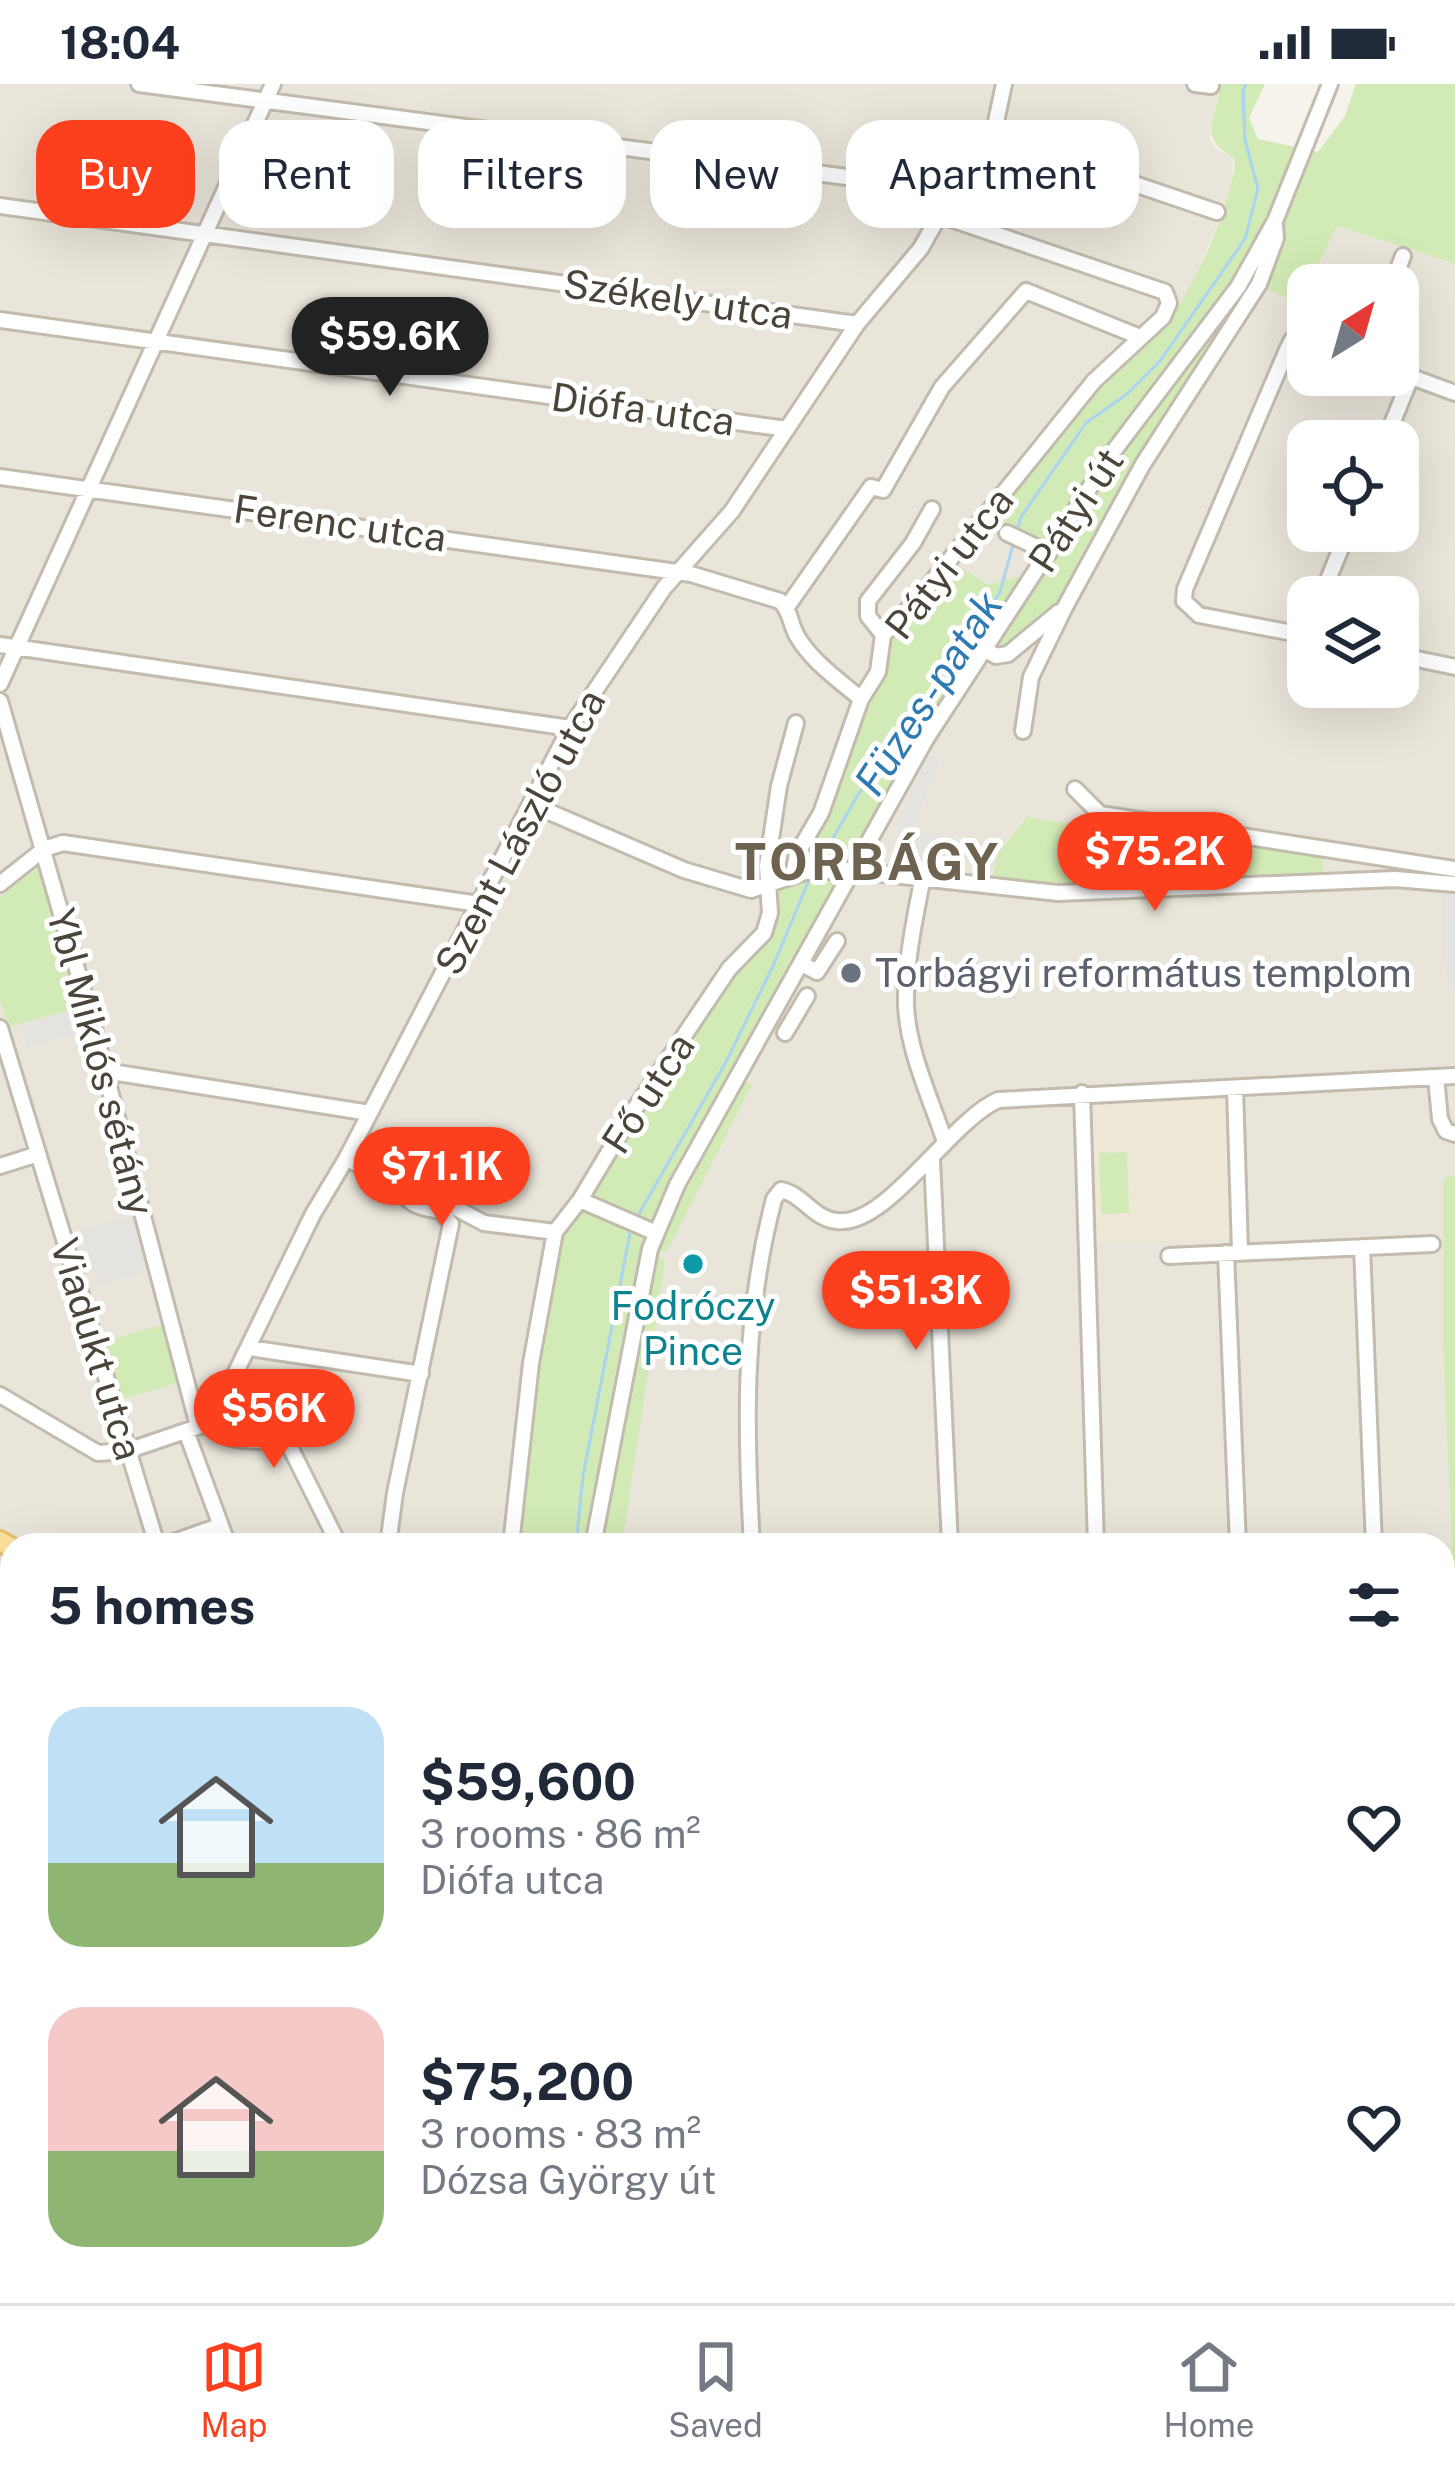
<!DOCTYPE html>
<html lang="en">
<head>
<meta charset="utf-8">
<style>
	:root { --surface:#fff; --page:#f2f2f3; --text:#1f2937; --muted:#747a83; --line:#e0e1e3; --accent:#fc3f1d }
	body { margin:0; font-family:"Public Sans",sans-serif; background:var(--page); color:var(--text); height:100vh; display:flex; flex-direction:column; font-size:45px; white-space:nowrap }
	* { box-sizing:border-box; margin:0 }
	p { font-size:39px; color:var(--muted) }
	.icon { flex:none; width:66px; height:66px; fill:none; stroke:currentColor; stroke-width:2; stroke-linecap:round; stroke-linejoin:round }
	.map { position:relative; flex:1; overflow:hidden }
	.side { position:absolute; left:0px; top:1449px; width:1455px; height:771px; display:flex; flex-direction:column; background:var(--surface); border-radius:36px 36px 0 0; box-shadow:0 12px 48px #0002 }
	.side>* { flex:none }
	.banner { position:absolute; left:36px; top:36px; width:1383px; height:108px; display:flex; gap:24px }
	.needle { width:78px; rotate:37deg }
	.fabs { position:absolute; left:1287px; top:180px; display:grid; gap:24px }
	.fabs a { display:grid; place-items:center; width:132px; height:132px; border-radius:24px; background:var(--surface); box-shadow:0 12px 48px #0002; font-size:60px }
	.price { position:absolute; translate:-50% -102px; padding:0 27px; border-radius:42px; background:var(--accent); color:#fff; font-size:39px; line-height:78px; filter:drop-shadow(0 3px 6px #0008) }
	.price::after { content:''; position:absolute; left:50%; top:72px; width:36px; height:27px; margin-left:-18px; background:inherit; clip-path:polygon(0 0,100% 0,50% 100%) }
	.price.current { background:#222; color:#fff }
	ul { padding:0; list-style:none }
	li { display:flex; align-items:center; gap:36px; height:300px; padding:0 48px }
	li span { display:grid; place-items:center; flex:none; width:336px; height:240px; border-radius:36px; color:#555 }
	li>.icon { margin-inline-start:auto }
	span .icon { width:144px; height:144px; fill:#fffc; stroke-width:1 }
	li b { font-size:51px }
	h2 { display:flex; justify-content:space-between; align-items:center; height:144px; padding:0 48px; font-size:51px }
	.chip { padding:0 42px; border-radius:36px; background:var(--surface); box-shadow:0 12px 48px #0002; font-size:42px; line-height:108px }
	.chip.current { background:var(--accent); color:#fff }
	.status { display:flex; justify-content:space-between; align-items:center; height:84px; padding:0 60px; background:var(--surface); direction:ltr }
	.status svg { height:33px; fill:currentColor }
	.dock { display:flex; justify-content:space-around; align-items:center; height:168px; border-top:3px solid var(--line); background:var(--surface); font-size:33px; color:var(--muted) }
	.dock a { display:grid; justify-items:center; gap:6px }
	.dock .current { color:var(--accent) }
	.map>svg:first-child { display:block }
	.residential { fill:#eae5da; fill-rule:evenodd }
	.education { fill:#efe8d6 }
	.green { fill:#d2eab5 }
	.parking { fill:#e5e3e0 }
	.lines { fill:none; stroke-linecap:round; stroke-linejoin:round }
	.stream { stroke:#a9d4f2; stroke-width:3 }
	.minor-casing { stroke:#c2bbae; stroke-width:20 }
	.major-casing { stroke:#e6c16a; stroke-width:24 }
	.minor { stroke:#fff; stroke-width:14 }
	.major { stroke:#ffe39c; stroke-width:18 }
	.worship-dot { fill:#6b7280; stroke:#fff; stroke-width:4.5 }
	.culture-dot { fill:#0f9aa8; stroke:#fff; stroke-width:4.5 }
	.labels { text-anchor:middle; dominant-baseline:central; stroke-width:10; stroke-linejoin:round; paint-order:stroke }
	.street-label { font-size:39px; fill:#4b4439; stroke:#fff }
	.worship-label { font-size:39px; fill:#5b616d; stroke:#fff; text-anchor:start }
	.culture-label { font-size:39px; fill:#0d838f; stroke:#fff }
	.water-label { font-size:42px; font-style:italic; fill:#2e7ab2; stroke:#fff }
	.district-label { font-size:51px; font-weight:bold; letter-spacing:3px; fill:#6e6250; stroke:#fff }
</style>
</head>
<body>
<div class="status"><b>18:04</b><svg viewBox="0 0 49 12"><path d="M0 12V9h3v3zM5 12V6h3v6zM10 12V3h3v9zM15 12V0h3v12zM26 1h20v11H26zM47 4h2v5h-2z"/></svg></div>
<div class="map">
<svg width="1455" height="2219" viewBox="0 0 1455 2219">
	<rect width="100%" height="100%" fill="#f6f3ec"/>
	<path class="residential" d="M0,0H1220L1210,53L1215,63L1233,75L1232,104L1191,205L1153,253L1135,269L1143,380L1259,200L1298,220L1308,201V291H1398V201H1308L1336,142L1455,180V1092L1443,1094V1261L1455,1537V2219H1066L1059,2208H1443V1461H589L647,1154L764,849L514,1461H12V2121L0,2122ZM1308,357H1398V447H1308ZM1308,513H1398V603H1308ZM1027,733L1169,754L1170,742L1321,799L996,772Z
		M269,2208H607L617,2219H294Z
		M742,2208H1023L1029,2219H746Z"/>
	<path class="education" d="M1232,1013L1235,1156L1096,1158L1095,1017Z"/>
	<path class="green" d="M1206,0H1265L1249,34L1258,55L1318,68L1345,32L1356,0H1455V180L1337,142L1299,220L1259,201L1144,380L1076,508L1008,570L985,565L1048,469L981,436L1124,270C1175,264 1229,127 1235,80L1233,74C1201,54 1212,43 1219,10Z
		M954,479L989,501L1024,491L847,784L670,1101L647,1154L589,1461H514L555,1148L730,886L764,849L769,801L795,782L889,555Z
		M1027,733L1168,754L1170,742L1324,766L1322,799L1058,809L991,801L996,772Z
		M42,780L82,923L8,943L0,916V813Z
		M741,995L752,1001L666,1169L654,1167L665,1177L622,1461H602V1436L650,1165Z
		M1127,1068L1129,1129L1101,1130L1099,1069Z
		M1455,1092V1537L1443,1261V1094Z
		M161,1241L178,1299L119,1316L102,1258Z
		M1445,1981L1455,1983V2219H1075L1067,2208H1443Z
		M57,2208H269L294,2219H55Z
		M607,2208H742L746,2219H617Z"/>
	<path class="parking" d="M929,670L940,676L912,746L999,765L996,782L906,767L908,757L895,742Z
		M1442,803L1455,812V907L1448,899L1443,876Z
		M80,924L86,946L27,964L20,942Z
		M132,1132L148,1187L98,1202L81,1146Z"/>
	<g class="lines">
		<path class="stream" d="M1017,446L1021,433L1086,339L1127,310L1160,277L1245,155L1258,105L1245,56L1243,7L1246,0
			M816,783L858,711L1000,508L1013,461
			M636,1135L726,978L774,880L811,791
			M576,1461L583,1392L631,1144
			M0,2097L12,2095
			M305,2208L335,2219
			M619,2208L629,2219
			M546,2219L555,2208"/>
		<defs>
			<path id="minor" d="M139,0L953,107
				M1195,0L1211,2
				M993,52L1217,128
				M0,122L857,240
				M1392,201L1403,172
				M0,236L787,345
				M1308,252L1292,256L1287,266L1185,505L1184,517L1199,531L1308,552
				M1398,288L1455,309
				M1385,357L1411,293
				M0,393L691,490L780,517C791,527 790,540 797,552C812,578 839,596 861,615
				M1007,449L1049,469
				M1321,513L1348,447
				M787,523L871,403L883,406L942,303L1026,207L1140,253
				M883,551L868,532V517L913,459L932,425
				M0,561L570,644
				M985,565L996,572L1008,570L1059,528
				M1398,571L1455,583
				M0,600L273,0
				M0,617L91,934L198,1342
				M1023,647L1031,593L1065,523L1143,380L1259,200L1276,154L1275,141
				M1075,705L1100,730L1455,785
				M533,721L684,786L751,806L805,788L846,786L1058,809L1395,795L1455,800
				M793,791L797,770L821,729L861,615L878,588L883,551L918,515L1094,297L1163,233L1169,219L1165,208L942,132
				M923,792C915,834 905,879 906,921C908,967 930,1013 944,1055
				M0,800L44,765L63,759L479,820
				M802,880L817,888L837,857
				M0,944L157,1461
				M785,949L807,912
				M105,987L370,1029
				M1436,993L1440,1035L1446,1047L1455,1050
				M1235,1004L1240,1168
				M1082,1009L1096,1461
				M346,1075L431,1111L484,1139L555,1148
				M932,1075L950,1461
				M0,1082L38,1070
				M580,1116L654,1148
				M1362,1163L1374,1461
				M1226,1169L1238,1461
				M1169,1172L1432,1160
				M250,1264L421,1290
				M0,1311L98,1369L127,1367L206,1340L214,1333L313,1130L346,1075L570,644L664,504L732,427L857,240L921,164L953,107L993,52L1004,0
				M206,1340C236,1364 253,1353 288,1359L339,1461
				M186,1347L228,1461
				M165,1461L219,1442
				M388,1461L395,1409L451,1140L441,1127C418,1123 406,1122 399,1098
				M511,1461L531,1279L555,1148L580,1116L634,1026L729,885L764,849L770,829L767,782L779,702L796,639
				M593,1461L650,1165L677,1101L926,655L1113,368L1238,203L1275,137L1330,0
				M752,1461C745,1341 743,1233 774,1115L781,1106C803,1110 813,1135 837,1137C887,1143 949,1038 998,1016L1454,992
				M0,1766L12,1768
				M1443,1809L1455,1816
				M0,2081L12,2079
				M332,2208L366,2219
				M749,2208L752,2219
				M1136,2208L1144,2219
				M1415,2208L1417,2219
				M492,2219L526,2208"/>
			<path id="major" d="M0,1457L12,1464
				M1443,1961L1455,1966"/>
		</defs>
		<use href="#minor" class="minor-casing"/>
		<use href="#major" class="major-casing"/>
		<use href="#minor" class="minor"/>
		<use href="#major" class="major"/>
	</g>
	<circle class="worship-dot" cx="851" cy="889" r="12"/>
	<circle class="culture-dot" cx="693" cy="1180" r="12"/>
	<g class="labels">
		<g class="street-label">
			<text transform="translate(678 215) rotate(8)">Székely utca</text>
			<text transform="translate(643 325) rotate(8)">Diófa utca</text>
			<text transform="translate(1076 426) rotate(-57)">Pátyi út</text>
			<text transform="translate(340 439) rotate(8)">Ferenc utca</text>
			<text transform="translate(949 479) rotate(-52)">Pátyi utca</text>
			<text transform="translate(520 748) rotate(-62)">Szent László utca</text>
			<text transform="translate(101 978) rotate(75)">Ybl Miklós sétány</text>
			<text transform="translate(648 1009) rotate(-57)">Fő utca</text>
			<text transform="translate(97 1265) rotate(73)">Viadukt utca</text>
		</g>
		<g class="worship-label">
			<text x="875" y="889">Torbágyi református templom</text>
		</g>
		<g class="culture-label">
			<text x="693" y="1222">Fodróczy<tspan x="693" dy="45">Pince</tspan></text>
		</g>
		<g class="water-label">
			<text transform="translate(928 609) rotate(-57)">Füzes-patak</text>
		</g>
		<g class="district-label">
			<text x="868" y="777">TORBÁGY</text>
		</g>
	</g>
</svg>
<div class="fabs">
<a><svg class="needle" viewBox="-14 -14 28 28"><path d="M0-13l5 13h-10z" fill="#e53935"/><path d="M0 13l5-13h-10z" fill="#747a83"/></svg></a>
<a><svg class="icon" aria-label="locate" viewBox="0 0 24 24"><circle cx="12" cy="12" r="6"/><path d="M12 2v4M12 18v4M2 12h4M18 12h4"/></svg></a>
<a><svg class="icon" aria-label="layers" viewBox="0 0 24 24"><path d="M12 4l9 5-9 5-9-5zM3 14l9 5 9-5"/></svg></a>
</div>
<b class="price current" style="left:390px;top:315px">$59.6K</b>
<b class="price" style="left:1155px;top:830px">$75.2K</b>
<b class="price" style="left:442px;top:1145px">$71.1K</b>
<b class="price" style="left:916px;top:1269px">$51.3K</b>
<b class="price" style="left:274px;top:1387px">$56K</b>
<div class="banner">
<a class="chip current">Buy</a>
<a class="chip">Rent</a>
<a class="chip">Filters</a>
<a class="chip">New</a>
<a class="chip">Apartment</a>
</div>
<section class="side">
<h2>5 homes<svg class="icon" aria-label="filters" viewBox="0 0 24 24"><path d="M4 7h16M4 17h16"/><circle cx="9" cy="7" r="2"/><circle cx="15" cy="17" r="2"/></svg></h2>
<ul>
<li><span style="background:linear-gradient(#bfe0f5 65%,#8fb573 0)"><svg class="icon" aria-label="home" viewBox="0 0 24 24"><path d="M3 11l9-7 9 7M6 9v11h12V9"/></svg></span><div><b>$59,600</b><p>3 rooms · 86 m²</p><p>Diófa utca</p></div><svg class="icon" aria-label="heart" viewBox="0 0 24 24"><path d="M12 20l-8-8c-3-5 5-10 8-4 3-6 11-1 8 4z"/></svg></li>
<li><span style="background:linear-gradient(#f6c9c9 60%,#8fb573 0)"><svg class="icon" aria-label="home" viewBox="0 0 24 24"><path d="M3 11l9-7 9 7M6 9v11h12V9"/></svg></span><div><b>$75,200</b><p>3 rooms · 83 m²</p><p>Dózsa György út</p></div><svg class="icon" aria-label="heart" viewBox="0 0 24 24"><path d="M12 20l-8-8c-3-5 5-10 8-4 3-6 11-1 8 4z"/></svg></li>
</ul>
</section>
</div>
<nav class="dock">
<a class="current"><svg class="icon" aria-label="map" viewBox="0 0 24 24"><path d="M3 6l6-2 6 2 6-2v14l-6 2-6-2-6 2zM9 4v14M15 6v14"/></svg>Map</a>
<a><svg class="icon" aria-label="saved" viewBox="0 0 24 24"><path d="M7 4h10v16l-5-4-5 4z"/></svg>Saved</a>
<a><svg class="icon" aria-label="home" viewBox="0 0 24 24"><path d="M3 11l9-7 9 7M6 9v11h12V9"/></svg>Home</a>
</nav>
</body>
</html>
